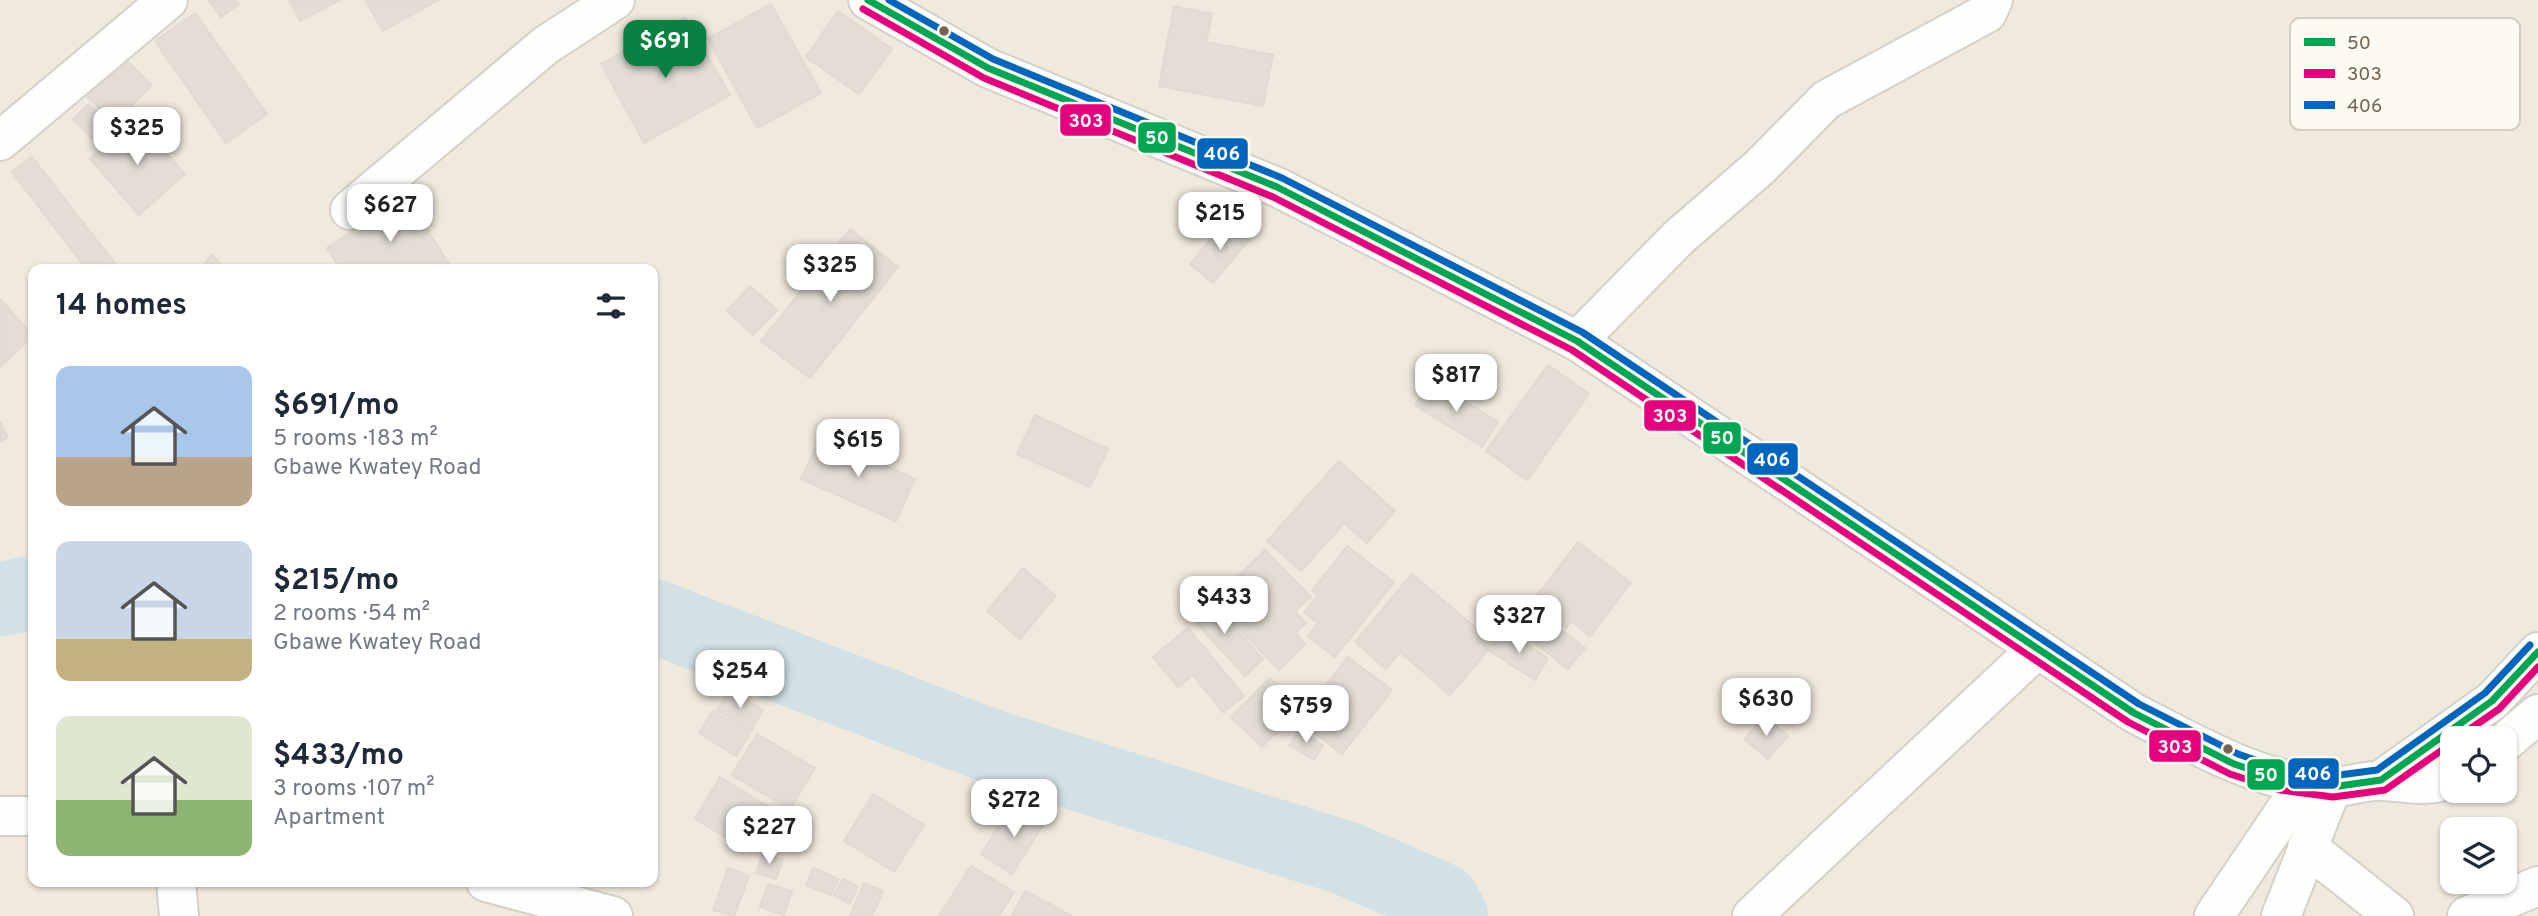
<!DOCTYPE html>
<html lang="en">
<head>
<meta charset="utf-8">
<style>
	:root { --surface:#fff; --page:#f6f6f7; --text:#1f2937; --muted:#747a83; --accent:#0b8043 }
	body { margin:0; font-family:Overpass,sans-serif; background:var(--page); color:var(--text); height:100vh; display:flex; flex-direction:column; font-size:26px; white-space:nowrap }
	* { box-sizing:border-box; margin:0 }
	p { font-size:23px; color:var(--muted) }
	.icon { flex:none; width:38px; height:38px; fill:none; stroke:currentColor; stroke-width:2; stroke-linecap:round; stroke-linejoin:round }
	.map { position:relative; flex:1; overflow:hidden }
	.panel { position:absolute; left:28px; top:264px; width:630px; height:623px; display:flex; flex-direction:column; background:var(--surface); border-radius:14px; box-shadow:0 2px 5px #0004 }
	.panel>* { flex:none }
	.tools { position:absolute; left:2440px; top:726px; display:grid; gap:14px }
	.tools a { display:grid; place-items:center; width:77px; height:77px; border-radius:14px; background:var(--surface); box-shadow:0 2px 5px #0004; font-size:35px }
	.price { position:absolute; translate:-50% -60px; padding:0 16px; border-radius:14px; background:#fff; color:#222; font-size:23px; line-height:46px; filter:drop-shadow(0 2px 4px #0008) }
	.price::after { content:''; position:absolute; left:50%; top:42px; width:21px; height:16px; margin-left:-10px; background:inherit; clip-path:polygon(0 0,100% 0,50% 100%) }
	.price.active { background:var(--accent); color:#fff }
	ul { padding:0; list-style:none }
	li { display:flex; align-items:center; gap:21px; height:175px; padding:0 28px }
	li span { display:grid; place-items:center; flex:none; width:196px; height:140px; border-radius:14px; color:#555 }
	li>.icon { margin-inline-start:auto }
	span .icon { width:84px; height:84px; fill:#fffc; stroke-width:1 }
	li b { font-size:30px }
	h2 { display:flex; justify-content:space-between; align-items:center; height:84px; padding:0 28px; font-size:30px }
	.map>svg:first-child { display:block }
	.residential { fill:#f0e9dd; fill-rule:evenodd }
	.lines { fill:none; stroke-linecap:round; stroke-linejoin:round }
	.river { stroke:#d2e1e6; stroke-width:74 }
	.building { fill:#e3ddd5; stroke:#e0dad1; stroke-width:2 }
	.minor-casing { stroke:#d5d1c9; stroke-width:42 }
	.minor { stroke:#fefefc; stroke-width:38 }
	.bus-1-casing { stroke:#fdfbf1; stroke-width:12 }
	.bus-2-casing { stroke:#fdfbf1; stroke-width:12 }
	.bus-3-casing { stroke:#fdfbf1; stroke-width:12 }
	.bus-1 { stroke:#00a651; stroke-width:7 }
	.bus-2 { stroke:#e5007d; stroke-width:7 }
	.bus-3 { stroke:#0065bd; stroke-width:7 }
	.bus-dot { fill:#746350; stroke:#fdfbf1; stroke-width:2.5 }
	.key { fill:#fdfbf1; stroke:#d4cdc1; stroke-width:2 }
	.key-label { font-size:19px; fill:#746350 }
	.line-badge { stroke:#fdfbf1; stroke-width:2.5 }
	.badge-label { font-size:19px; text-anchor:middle; font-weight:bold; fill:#fff }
</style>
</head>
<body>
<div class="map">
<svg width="2538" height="916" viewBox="0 0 2538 916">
	<rect width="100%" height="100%" fill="#f8f5ee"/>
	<path class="residential" d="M0,0H2538V916H0ZM33,270H653V882H33ZM2452,738H2504V791H2452ZM2452,830H2504V882H2452Z"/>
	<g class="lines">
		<path class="river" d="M0,599L33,593
			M653,616L993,747L1345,858L1442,900L1451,916"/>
	</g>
	<path class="building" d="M208,0H236L239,4L221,17Z
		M289,0H340L300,21Z
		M365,0H438L383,31Z
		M771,4L821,93L757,128L708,39Z
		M1174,6L1212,14L1206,42L1273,55L1263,106L1159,86Z
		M838,11L892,49L859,94L806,57Z
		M195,13L267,114L226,143L155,41Z
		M685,17L730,95L644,143L601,64Z
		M125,59L152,85L114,123L87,96Z
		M89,104L114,129L98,145L73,119Z
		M135,119L185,174L139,215L90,159Z
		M32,157L120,270H87L12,172Z
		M405,196L453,270H341L327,248Z
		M1227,220L1250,239L1213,283L1190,264Z
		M850,229L898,267L810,378L761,341Z
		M212,255L226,270H199Z
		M750,286L777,310L753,335L727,311Z
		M0,299L33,336L0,367Z
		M1548,365L1589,394L1527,480L1486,451Z
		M1431,380L1498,422L1482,447L1415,405Z
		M1035,415L1108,449L1090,487L1017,454Z
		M0,422L8,437L0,442Z
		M821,436L915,479L896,521L801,479Z
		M1339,461L1395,511L1367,543L1344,523L1301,571L1267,541Z
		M1578,542L1631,583L1590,636L1571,621L1566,628L1532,602Z
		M1347,546L1394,582L1335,657L1308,636L1318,623L1304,612L1318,595L1312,591Z
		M1265,550L1311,597L1295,611L1306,623L1295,633L1305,644L1279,670L1212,602Z
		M1023,568L1056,596L1020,639L987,611Z
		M1412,574L1494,643L1450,695L1400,652L1386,669L1355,642Z
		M1204,595L1263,659L1245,676L1186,612Z
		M1517,597L1585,648L1568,669L1501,617Z
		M1188,628L1244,696L1223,712L1193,675L1178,687L1153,657Z
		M1504,631L1548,658L1535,680L1490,651Z
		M1348,657L1392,690L1342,754L1298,720Z
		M1270,678L1300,708L1262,747L1231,717Z
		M730,690L763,710L751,731L717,710Z
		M713,711L750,733L736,756L699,733Z
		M1765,716L1788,736L1768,759L1744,739Z
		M1299,730L1323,745L1314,760L1289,745Z
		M757,734L815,768L790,809L732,775Z
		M720,777L776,812L751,853L695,819Z
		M873,794L924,825L894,872L844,841Z
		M1026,804L1048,817L1012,874L981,854L1003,820L1012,826Z
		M763,853L783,860L776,879L756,873Z
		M971,866L1014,892L999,916H939Z
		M728,868L749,876L734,916L713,910Z
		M813,868L838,879L831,895L806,885Z
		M843,879L858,887L849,904L834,895Z
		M864,883L883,891L872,916H850Z
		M768,884L792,891L784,915L760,907Z
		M1025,891L1072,916H1012Z"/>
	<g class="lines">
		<defs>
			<path id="minor" d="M868,0L988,68L1277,187L1577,341L2134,713C2197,745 2258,782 2330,787C2348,788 2366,779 2383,781C2407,782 2430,789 2452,777
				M0,141L168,0
				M350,210L546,45L615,0
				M1577,341L1678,238L1760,167L1826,100L1987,13L1993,0
				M2504,743L2538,714
				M2381,780L2492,701L2538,652
				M0,816H33
				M2307,847L2394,916
				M176,882L179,916
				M486,882L613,916
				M1752,916L2036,650
				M2214,916L2304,783
				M2281,916L2332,787
				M2467,916L2538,886"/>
		</defs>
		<use href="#minor" class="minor-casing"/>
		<use href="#minor" class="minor"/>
		<defs>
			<path id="bus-1" d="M868,0L988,68L1277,187L1577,341L2134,713L2234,764L2282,780L2332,787L2381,780L2492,701L2538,652"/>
			<path id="bus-2" d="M863,9L984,78L1273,197L1572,350L2128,722L2230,774L2280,790L2333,797L2385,790L2452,743
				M2457,738L2499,709L2538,667"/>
			<path id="bus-3" d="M889,0L993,59L1282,178L1582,332L2139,704L2238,754L2284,770L2332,776L2377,770L2485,693L2530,645"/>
		</defs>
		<use href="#bus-1" class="bus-1-casing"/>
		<use href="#bus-2" class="bus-2-casing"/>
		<use href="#bus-3" class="bus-3-casing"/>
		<use href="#bus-1" class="bus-1"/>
		<use href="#bus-2" class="bus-2"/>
		<use href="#bus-3" class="bus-3"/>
	</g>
	<g class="bus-dot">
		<circle cx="944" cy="31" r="6"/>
		<circle cx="2228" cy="749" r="6"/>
	</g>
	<rect x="2290" y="18" width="230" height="112" rx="10" class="key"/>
	<rect x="2304" y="38" width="31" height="8" fill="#00a651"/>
	<rect x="2304" y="69" width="31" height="9" fill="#e5007d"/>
	<rect x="2304" y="101" width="31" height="8" fill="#0065bd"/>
	<g class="key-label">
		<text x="2347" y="49">50</text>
		<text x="2347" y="80">303</text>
		<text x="2347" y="112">406</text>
	</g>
	<g class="line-badge">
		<rect x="1059" y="103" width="53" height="34" rx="7" fill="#e5007d"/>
		<rect x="1137" y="121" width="40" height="33" rx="7" fill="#00a651"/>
		<rect x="1196" y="137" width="53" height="33" rx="7" fill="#0065bd"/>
		<rect x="1643" y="399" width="54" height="33" rx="7" fill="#e5007d"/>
		<rect x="1702" y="421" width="40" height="34" rx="7" fill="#00a651"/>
		<rect x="1746" y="442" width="53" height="34" rx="7" fill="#0065bd"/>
		<rect x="2148" y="729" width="54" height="34" rx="7" fill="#e5007d"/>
		<rect x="2287" y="757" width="53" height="33" rx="7" fill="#0065bd"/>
		<rect x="2246" y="758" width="40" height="33" rx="7" fill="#00a651"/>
	</g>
	<g class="badge-label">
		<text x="1086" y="127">303</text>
		<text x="1157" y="144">50</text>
		<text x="1222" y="160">406</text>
		<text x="1670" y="422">303</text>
		<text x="1722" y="444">50</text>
		<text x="1772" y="466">406</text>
		<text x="2175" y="753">303</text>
		<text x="2313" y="780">406</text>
		<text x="2266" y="781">50</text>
	</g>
</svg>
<div class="tools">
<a><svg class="icon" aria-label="locate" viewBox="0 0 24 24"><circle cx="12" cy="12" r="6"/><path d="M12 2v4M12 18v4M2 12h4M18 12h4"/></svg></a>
<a><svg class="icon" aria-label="layers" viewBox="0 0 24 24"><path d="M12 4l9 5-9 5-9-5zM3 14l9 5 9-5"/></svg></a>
</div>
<b class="price active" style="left:665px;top:80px">$691</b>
<b class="price" style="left:137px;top:167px">$325</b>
<b class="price" style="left:390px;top:244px">$627</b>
<b class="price" style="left:1220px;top:252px">$215</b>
<b class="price" style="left:830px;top:304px">$325</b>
<b class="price" style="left:1456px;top:414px">$817</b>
<b class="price" style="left:858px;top:479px">$615</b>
<b class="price" style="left:1224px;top:636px">$433</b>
<b class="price" style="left:1519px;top:655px">$327</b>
<b class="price" style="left:740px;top:710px">$254</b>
<b class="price" style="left:1766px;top:738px">$630</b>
<b class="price" style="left:1306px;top:745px">$759</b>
<b class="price" style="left:1014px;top:839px">$272</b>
<b class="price" style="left:769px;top:866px">$227</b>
<section class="panel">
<h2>14 homes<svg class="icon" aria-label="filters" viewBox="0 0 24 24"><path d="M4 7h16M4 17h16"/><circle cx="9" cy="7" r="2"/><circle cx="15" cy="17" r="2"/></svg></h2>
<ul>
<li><span style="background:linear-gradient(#a9c7e8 65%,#b9a48a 0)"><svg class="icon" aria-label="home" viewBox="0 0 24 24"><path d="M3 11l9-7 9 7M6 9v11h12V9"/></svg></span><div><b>$691/mo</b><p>5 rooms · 183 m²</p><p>Gbawe Kwatey Road</p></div></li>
<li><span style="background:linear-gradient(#c9d6e8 70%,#c2b280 0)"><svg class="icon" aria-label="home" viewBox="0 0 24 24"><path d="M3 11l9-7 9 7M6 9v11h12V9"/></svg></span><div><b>$215/mo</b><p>2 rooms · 54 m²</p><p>Gbawe Kwatey Road</p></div></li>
<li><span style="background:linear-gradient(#dfe7d0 60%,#8fb573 0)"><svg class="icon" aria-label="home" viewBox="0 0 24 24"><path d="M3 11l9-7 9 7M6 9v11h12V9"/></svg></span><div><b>$433/mo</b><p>3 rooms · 107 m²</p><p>Apartment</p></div></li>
</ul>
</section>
</div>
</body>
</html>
